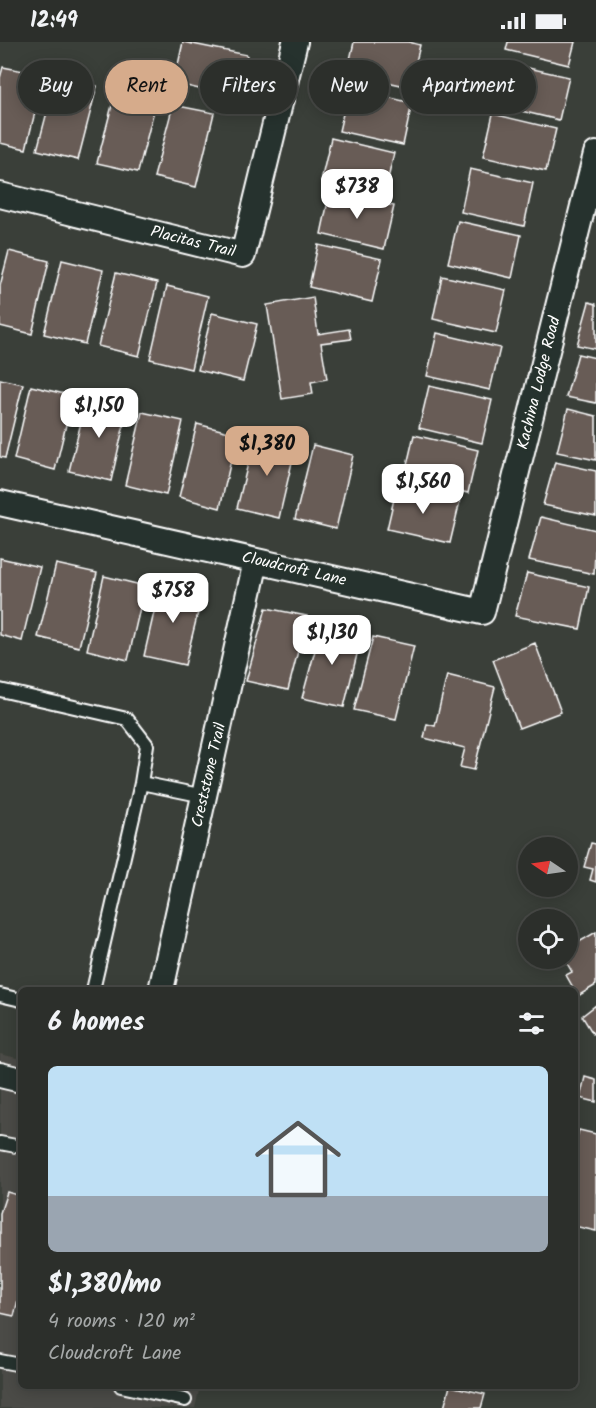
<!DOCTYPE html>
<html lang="en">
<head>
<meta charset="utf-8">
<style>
	:root { --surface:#2c2f2b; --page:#383b37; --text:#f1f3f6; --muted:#a6a9a9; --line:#484a47; --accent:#d6ab8b }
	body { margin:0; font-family:Kalam,sans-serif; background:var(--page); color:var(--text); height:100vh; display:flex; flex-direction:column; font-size:22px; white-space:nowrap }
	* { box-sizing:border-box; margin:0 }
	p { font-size:20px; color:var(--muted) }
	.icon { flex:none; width:33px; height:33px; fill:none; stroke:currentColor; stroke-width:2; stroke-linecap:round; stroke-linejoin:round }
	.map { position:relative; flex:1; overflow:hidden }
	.panel { position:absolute; left:18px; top:945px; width:560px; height:402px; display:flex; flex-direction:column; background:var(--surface); border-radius:9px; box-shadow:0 3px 15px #0003,0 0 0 2px var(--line) }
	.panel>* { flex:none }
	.guide { position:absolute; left:18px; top:18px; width:561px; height:54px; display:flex; gap:12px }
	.needle { width:39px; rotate:283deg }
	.fabs { position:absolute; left:518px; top:795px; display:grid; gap:12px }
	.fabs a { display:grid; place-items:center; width:60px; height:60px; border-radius:50%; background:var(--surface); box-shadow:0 3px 15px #0003,0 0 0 2px var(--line); font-size:30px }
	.price { position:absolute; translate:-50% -51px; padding:0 14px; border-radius:12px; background:#fff; color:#222; font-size:20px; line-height:39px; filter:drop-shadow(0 2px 3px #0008) }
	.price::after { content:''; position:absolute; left:50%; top:36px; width:18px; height:14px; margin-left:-9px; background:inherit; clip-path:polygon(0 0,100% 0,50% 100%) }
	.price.current { background:var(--accent); color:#111 }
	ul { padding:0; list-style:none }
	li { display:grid; align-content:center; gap:12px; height:318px; padding:0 30px }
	li span { display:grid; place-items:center; height:186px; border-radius:9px; color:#555 }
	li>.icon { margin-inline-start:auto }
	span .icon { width:108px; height:108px; fill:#fffc; stroke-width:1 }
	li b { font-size:26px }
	h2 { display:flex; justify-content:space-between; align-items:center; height:72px; padding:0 30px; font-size:26px }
	.chip { padding:0 21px; border-radius:27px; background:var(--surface); box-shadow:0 3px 15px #0003,0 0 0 2px var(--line); font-size:21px; line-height:54px }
	.chip.current { background:var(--accent); color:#111 }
	.status { display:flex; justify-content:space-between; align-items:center; height:42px; padding:0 30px; background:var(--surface); direction:ltr }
	.status svg { height:16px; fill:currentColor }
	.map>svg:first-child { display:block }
	.built { fill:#4c4b46 }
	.building { fill:#675b56; stroke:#fff; stroke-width:1.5 }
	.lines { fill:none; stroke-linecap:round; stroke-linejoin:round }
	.lane-casing { stroke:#fff; stroke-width:16 }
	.street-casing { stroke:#fff; stroke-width:28 }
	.lane { stroke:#26332d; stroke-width:12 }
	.street { stroke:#26332d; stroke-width:24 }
	.labels { text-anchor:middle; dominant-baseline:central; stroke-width:4.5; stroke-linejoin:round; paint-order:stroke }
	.street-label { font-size:16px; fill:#fff; stroke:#26332d }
</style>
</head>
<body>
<div class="status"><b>12:49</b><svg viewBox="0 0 49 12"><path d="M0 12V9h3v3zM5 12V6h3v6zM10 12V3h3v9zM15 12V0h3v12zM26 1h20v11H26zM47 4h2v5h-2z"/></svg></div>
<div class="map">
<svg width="596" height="1366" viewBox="0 0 596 1366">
	<rect width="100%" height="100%" fill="#3a3f39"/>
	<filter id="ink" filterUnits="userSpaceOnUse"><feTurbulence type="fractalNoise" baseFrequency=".0167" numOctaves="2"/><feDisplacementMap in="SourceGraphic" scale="12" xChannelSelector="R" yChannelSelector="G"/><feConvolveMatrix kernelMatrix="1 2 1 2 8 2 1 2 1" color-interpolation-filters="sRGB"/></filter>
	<g filter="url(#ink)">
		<path class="built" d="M0,1012L21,1017V1344H200L195,1366H0Z"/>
		<path class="building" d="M183,0L247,13L237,56L174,41Z
			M354,0H409L420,3L410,45L347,31Z
			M508,0H575L569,23L506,8Z
			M506,21L569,35L559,78L496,63Z
			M3,25L44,33L26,107L0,101V36Z
			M56,36L97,44L78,118L37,108Z
			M349,46L412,61L403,103L339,89Z
			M116,48L157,57L138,130L97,121Z
			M173,63L214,71L196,145L154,135Z
			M493,72L556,87L546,129L483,115Z
			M331,96L394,111L384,154L321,139Z
			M470,127L533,141L524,184L461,170Z
			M330,150L394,164L384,207L321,192Z
			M458,179L521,193L512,236L448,221Z
			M318,203L382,217L372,260L309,245Z
			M9,209L49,219L32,292L0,284V244Z
			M62,218L103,228L85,302L44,292Z
			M116,231L157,241L139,314L98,304Z
			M442,234L506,248L496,291L433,277Z
			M167,244L208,254L191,327L150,317Z
			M313,255L318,292L349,287L351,297L321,301L327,337L311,340L313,352L282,357L267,263Z
			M589,260L596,262V307L577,303Z
			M212,271L257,282L243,339L198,328Z
			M437,291L500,306L490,348L427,334Z
			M578,312L596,316V361L566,355Z
			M0,337L23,342L5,416L0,415Z
			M31,344L73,354L55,428L14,417Z
			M429,344L492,358L482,401L419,386Z
			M87,356L128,365L111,439L69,429Z
			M568,367L596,374V418L557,410Z
			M142,370L183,379L166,453L125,443Z
			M197,382L237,392L220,466L179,455Z
			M255,393L296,403L279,476L237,466Z
			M414,393L478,408L468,451L404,436Z
			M313,403L353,413L336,487L295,477Z
			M555,420L596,429V474L543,463Z
			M397,444L460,459L450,501L387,487Z
			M541,475L596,488L594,532L529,518Z
			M0,516L40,525L22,599L0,593Z
			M56,522L97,531L79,605L38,595Z
			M527,531L589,545L580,587L515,574Z
			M104,534L145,544L128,618L87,608Z
			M161,540L203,550L185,623L144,614Z
			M266,566L307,574L288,648L246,639Z
			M322,583L362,592L344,665L302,656Z
			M373,595L414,604L396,677L354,668Z
			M535,601L561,670L519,686L493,618Z
			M447,633L495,645L474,728L460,725L465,706L424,696L427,682L435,684Z
			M591,801L596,802V840L590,838L593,827L584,825Z
			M596,890V943L578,954L566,933L572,930L564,916H567V907Z
			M596,963V990L593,992L582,974Z
			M585,1035L596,1038V1060L580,1056Z
			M579,1088L596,1092V1189L574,1184V1105Z
			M7,1150L21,1154V1246L14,1274L0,1271V1171Z
			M450,1344L485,1352L481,1366H444Z"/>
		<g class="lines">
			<defs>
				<path id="lane" d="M0,648L127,677L147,703L141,741L93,948
					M141,741L204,754
					M0,953L21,958
					M0,1101L21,1105
					M0,1319L21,1323
					M121,1344L185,1358"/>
				<path id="street" d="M0,153L243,213L295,0
					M0,461L482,570L596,112
					M161,948L256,519
					M0,1033L21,1038"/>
			</defs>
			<use href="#lane" class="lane-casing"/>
			<use href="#street" class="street-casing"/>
			<use href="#lane" class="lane"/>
			<use href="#street" class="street"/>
		</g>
	</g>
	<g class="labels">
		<g class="street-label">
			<text transform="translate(193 200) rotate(14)">Placitas Trail</text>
			<text transform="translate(539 341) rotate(-76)">Kachina Lodge Road</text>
			<text transform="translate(294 527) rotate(13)">Cloudcroft Lane</text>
			<text transform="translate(209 733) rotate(-77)">Creststone Trail</text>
		</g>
	</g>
</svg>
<div class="fabs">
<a><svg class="needle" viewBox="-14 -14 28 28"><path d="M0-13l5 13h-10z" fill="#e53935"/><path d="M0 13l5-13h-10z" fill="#a6a9a9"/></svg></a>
<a><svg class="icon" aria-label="locate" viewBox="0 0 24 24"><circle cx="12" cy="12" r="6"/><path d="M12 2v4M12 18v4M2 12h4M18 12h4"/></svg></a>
</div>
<b class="price" style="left:357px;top:178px">$738</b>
<b class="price" style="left:99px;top:397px">$1,150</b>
<b class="price current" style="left:267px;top:435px">$1,380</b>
<b class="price" style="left:423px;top:473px">$1,560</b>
<b class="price" style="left:173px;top:582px">$758</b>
<b class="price" style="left:332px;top:624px">$1,130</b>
<div class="guide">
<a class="chip">Buy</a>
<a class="chip current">Rent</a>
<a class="chip">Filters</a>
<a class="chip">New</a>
<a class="chip">Apartment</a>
</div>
<section class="panel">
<h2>6 homes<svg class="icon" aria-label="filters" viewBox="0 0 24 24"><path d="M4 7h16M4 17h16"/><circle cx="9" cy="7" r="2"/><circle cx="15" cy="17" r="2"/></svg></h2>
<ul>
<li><span style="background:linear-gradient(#bfe0f5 70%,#9aa5b1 0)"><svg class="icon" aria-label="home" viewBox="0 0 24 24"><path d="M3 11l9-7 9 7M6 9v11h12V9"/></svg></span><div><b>$1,380/mo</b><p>4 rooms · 120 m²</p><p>Cloudcroft Lane</p></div></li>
</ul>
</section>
</div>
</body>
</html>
